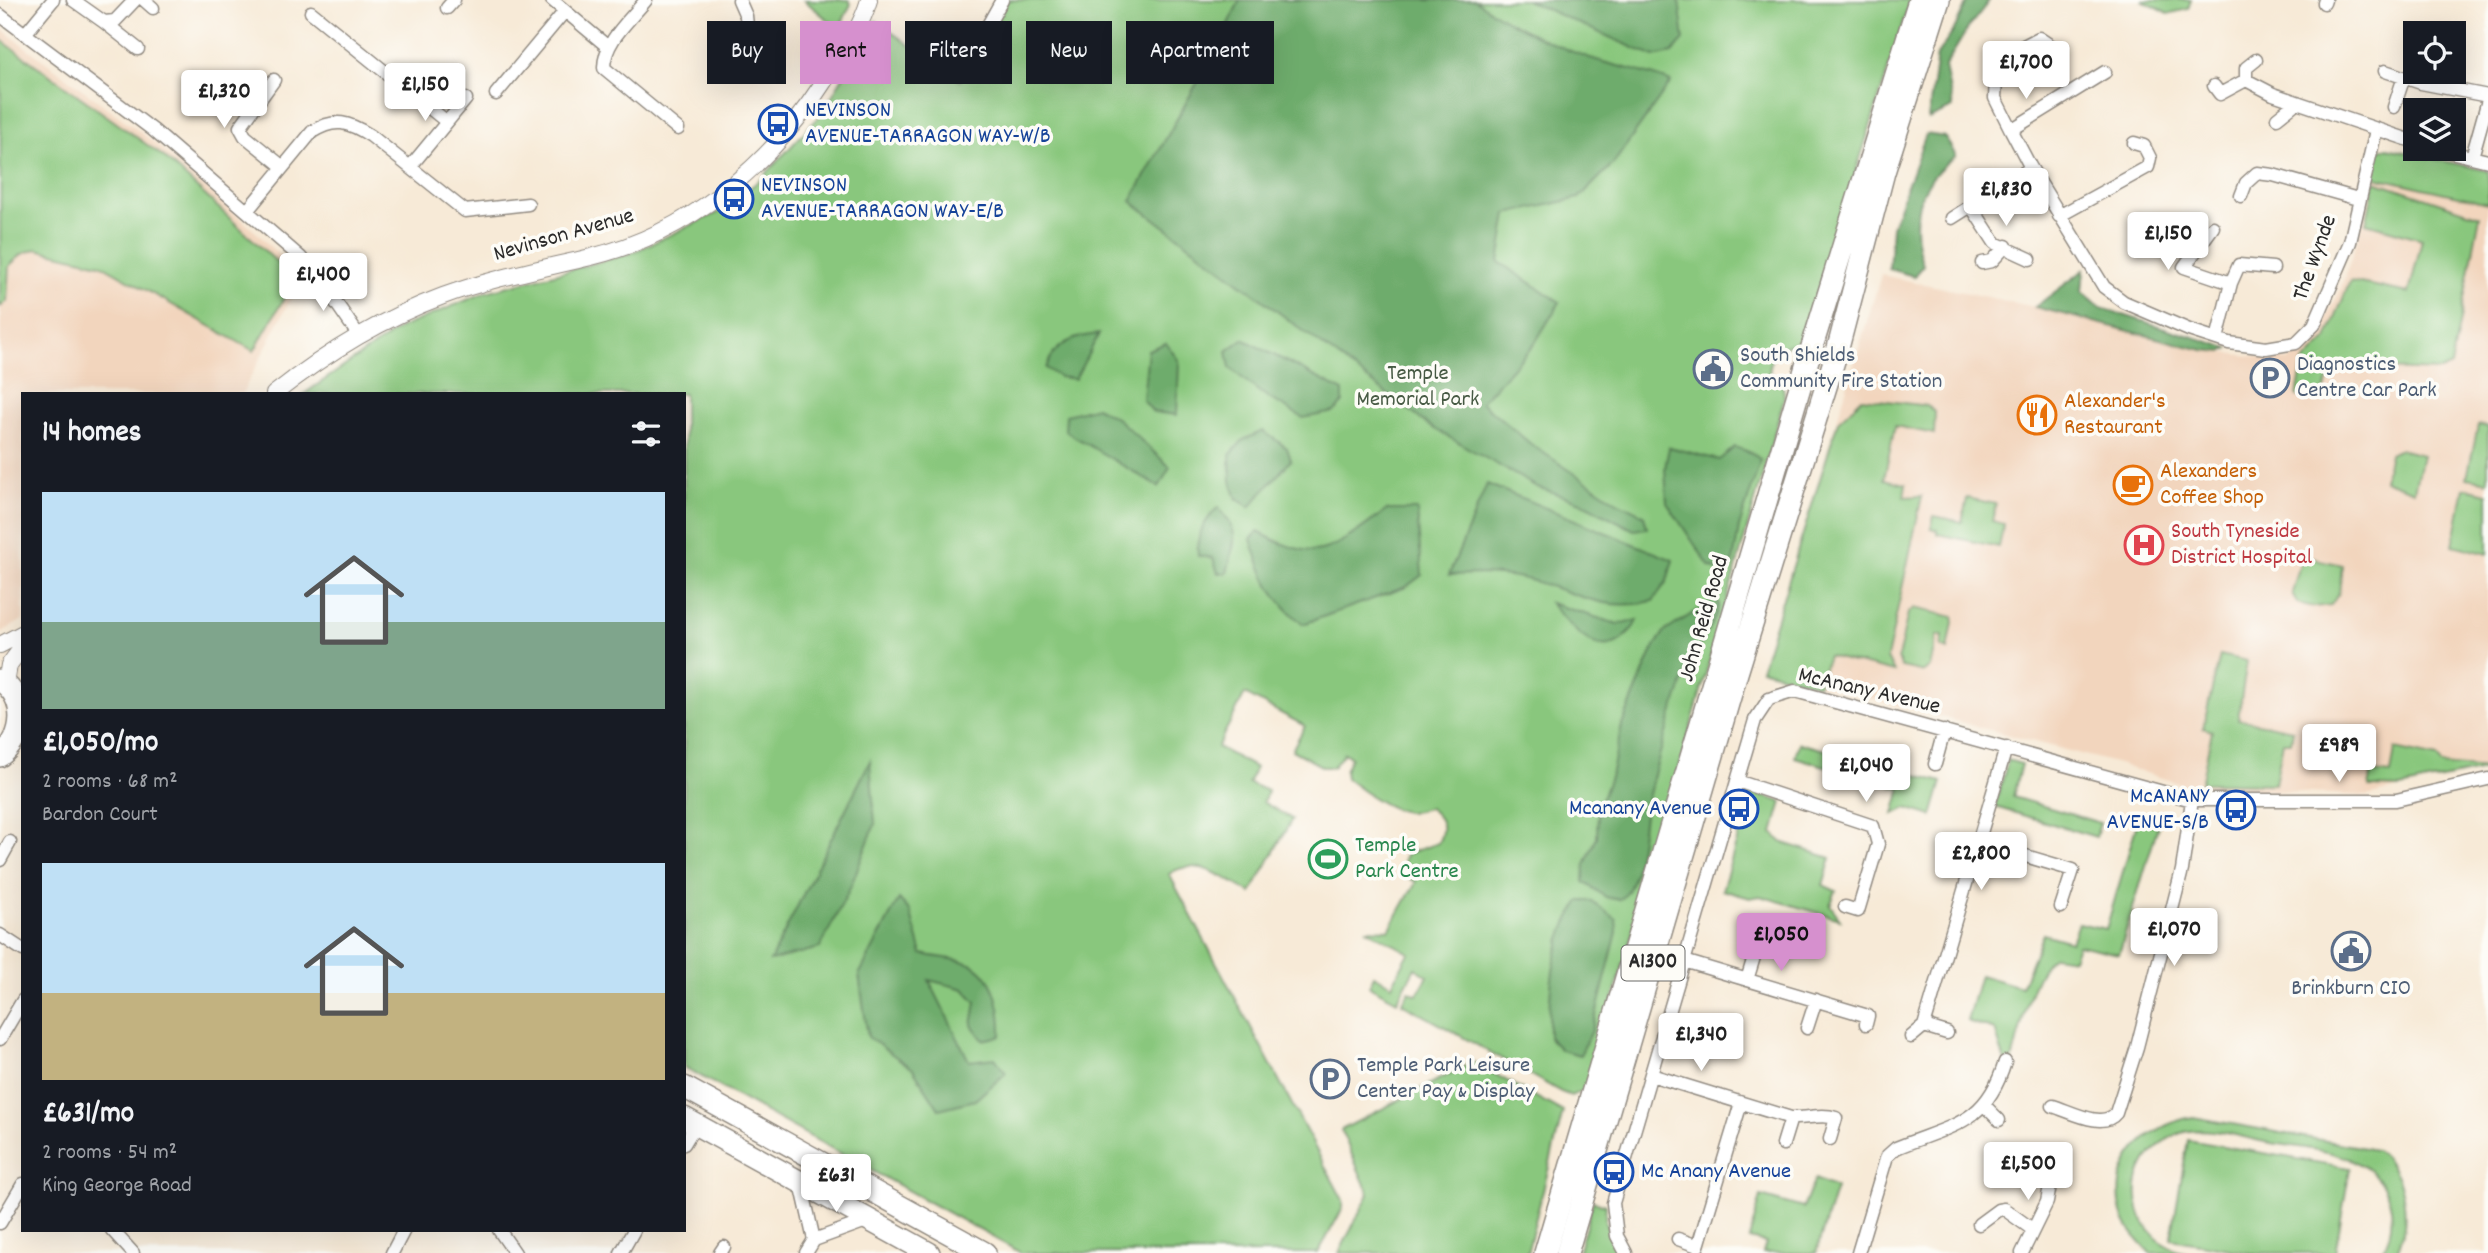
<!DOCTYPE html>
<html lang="en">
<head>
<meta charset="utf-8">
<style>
	:root { --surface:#171b24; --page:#242831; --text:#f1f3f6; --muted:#9ea1a6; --accent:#d690ce }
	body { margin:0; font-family:Dekko,sans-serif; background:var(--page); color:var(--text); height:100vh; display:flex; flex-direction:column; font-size:26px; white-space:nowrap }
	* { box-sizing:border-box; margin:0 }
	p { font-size:23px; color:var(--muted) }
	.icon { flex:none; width:38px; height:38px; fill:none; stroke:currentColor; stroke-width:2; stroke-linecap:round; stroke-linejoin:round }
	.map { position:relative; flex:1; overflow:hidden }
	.side { position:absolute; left:21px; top:392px; width:665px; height:840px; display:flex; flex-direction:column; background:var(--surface); border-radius:0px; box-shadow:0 7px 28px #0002 }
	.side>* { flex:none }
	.guide { position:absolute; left:707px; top:21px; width:665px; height:63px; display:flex; gap:14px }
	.controls { position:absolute; left:2403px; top:21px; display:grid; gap:14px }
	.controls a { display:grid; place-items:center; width:63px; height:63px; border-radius:0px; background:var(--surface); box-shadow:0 7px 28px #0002; font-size:35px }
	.price { position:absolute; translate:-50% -60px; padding:0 16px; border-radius:7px; background:#fff; color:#222; font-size:23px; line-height:46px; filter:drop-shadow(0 2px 4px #0008) }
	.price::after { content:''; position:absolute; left:50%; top:42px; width:21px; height:16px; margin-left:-10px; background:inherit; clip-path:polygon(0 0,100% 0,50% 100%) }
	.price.current { background:var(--accent); color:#111 }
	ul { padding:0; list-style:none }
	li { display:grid; align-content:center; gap:14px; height:371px; padding:0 21px }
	li span { display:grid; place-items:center; height:217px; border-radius:0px; color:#555 }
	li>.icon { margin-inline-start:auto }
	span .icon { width:126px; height:126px; fill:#fffc; stroke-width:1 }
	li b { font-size:30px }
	h2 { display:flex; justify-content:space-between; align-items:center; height:84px; padding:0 21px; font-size:30px }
	.chip { padding:0 24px; border-radius:0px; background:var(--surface); box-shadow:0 7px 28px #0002; font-size:24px; line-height:63px }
	.chip.current { background:var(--accent); color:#111 }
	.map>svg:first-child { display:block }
	.built { fill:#f2d5bd }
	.green { fill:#89c77d; stroke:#5a7954; stroke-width:2 }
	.forest { fill:#6eac6c; stroke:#4c6c4c; stroke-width:2 }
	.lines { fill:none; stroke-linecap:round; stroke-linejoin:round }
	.minor-casing { stroke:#918a81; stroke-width:15 }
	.tertiary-casing { stroke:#918a81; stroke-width:18 }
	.trunk-casing { stroke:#918a81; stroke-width:24 }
	.minor { stroke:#fff; stroke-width:12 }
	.tertiary { stroke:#fff; stroke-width:16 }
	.trunk { stroke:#fff; stroke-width:21 }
	.labels { text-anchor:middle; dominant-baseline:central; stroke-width:7; stroke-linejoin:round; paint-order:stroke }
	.shield { fill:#fdfcf7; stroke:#6a6a68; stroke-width:2 }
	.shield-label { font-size:21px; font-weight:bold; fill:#2b2b2b }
	.transit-label { font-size:23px; fill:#164399; stroke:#fdfcf7; text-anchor:start }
	.street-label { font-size:23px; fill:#2b2b2b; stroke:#fdfcf7 }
	.service-label { font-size:23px; fill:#4e5e75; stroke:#fdfcf7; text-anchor:start }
	.park-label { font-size:23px; fill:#475a44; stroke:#fdfcf7 }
	.food-label { font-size:23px; fill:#c56008; stroke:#fdfcf7; text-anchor:start }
	.health-label { font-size:23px; fill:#be3a42; stroke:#fdfcf7; text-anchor:start }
	.leisure-label { font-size:23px; fill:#27864d; stroke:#fdfcf7; text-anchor:start }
</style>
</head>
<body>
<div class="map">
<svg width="2488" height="1253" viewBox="0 0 2488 1253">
	<rect width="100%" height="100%" fill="#fdfcf7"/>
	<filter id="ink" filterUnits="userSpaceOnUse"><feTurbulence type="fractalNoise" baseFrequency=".0143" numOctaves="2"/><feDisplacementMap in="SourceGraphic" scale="14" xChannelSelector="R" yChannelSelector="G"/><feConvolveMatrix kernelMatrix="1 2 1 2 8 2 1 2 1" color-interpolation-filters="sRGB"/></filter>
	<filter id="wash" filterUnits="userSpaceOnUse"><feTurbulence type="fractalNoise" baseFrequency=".00686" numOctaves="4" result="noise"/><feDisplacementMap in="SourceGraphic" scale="28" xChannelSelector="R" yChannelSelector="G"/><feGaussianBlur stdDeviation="1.57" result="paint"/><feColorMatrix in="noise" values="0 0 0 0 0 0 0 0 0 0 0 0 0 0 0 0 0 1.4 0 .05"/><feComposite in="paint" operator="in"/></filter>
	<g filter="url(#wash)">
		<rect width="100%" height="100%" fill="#f7ead7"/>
		<path class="built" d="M0,28L157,145L259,235L301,278L242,394H23V620L0,633Z
			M2371,176L2488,203V769L2366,796L2187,786L2118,764L1761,669L1881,275L2035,307L2203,350L2289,361L2317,337L2340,291L2357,241Z"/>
		<path class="green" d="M804,0H849L851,4L839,29Z
			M1008,0H1910L1803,340L1773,350L1769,373C1780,379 1785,385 1784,399L1588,1088L1571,1096L1561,1092L1402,1003L1409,991L1417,995L1428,976L1415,968L1397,1001L1369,986L1374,975L1392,985L1409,953L1366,929L1389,930L1416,882C1403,876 1400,867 1406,854L1438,843C1446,827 1443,819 1429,808C1421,809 1414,813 1407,812C1387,809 1361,790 1346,778L1345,771L1351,757L1344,753L1333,767H1323L1292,750L1305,726L1245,694L1217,747L1256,768L1248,783L1268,791L1263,802L1292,819L1251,893C1225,879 1197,855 1169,874L1343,1200V1208L1318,1253H1021L684,1067V394H304L400,328L486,292L629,254L722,211L763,177L822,113L876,21L960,81Z
			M2142,0H2191L2188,9L2168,14Z
			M1,40L164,157L295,279L254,351L100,264L36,249L22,254L9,266L7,301L0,307Z
			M2388,148L2488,171V203L2371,176L2373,159L2379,150Z
			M2375,181L2480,216L2451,366L2440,371L2356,368L2332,372L2320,400L2297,396L2303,363L2327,339L2350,281L2409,293L2422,239L2366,223Z
			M1862,398L1928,406L1935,413L1934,434L1895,426L1884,479L1906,484L1904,497L1922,496L1887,658L1894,672L1828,656L1818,685L1761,669L1838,421Z
			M2478,425L2488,427V482L2467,478Z
			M2400,449L2422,455L2414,491L2384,480L2390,454Z
			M2464,488L2488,493V554L2453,545Z
			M1967,498L1996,504L1992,521L2004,524L1999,547L1938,534V530L1931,528L1934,516L1962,522Z
			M2302,556L2342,565L2339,593L2331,605L2314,607L2297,603L2292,593Z
			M1914,608L1954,617L1948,650L1941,647L1943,636L1937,635L1930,667L1924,672L1901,667L1898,658L1908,613Z
			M2220,655L2247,661L2238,719L2293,730L2291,742H2283L2275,784L2201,783L2212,731L2203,728Z
			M1799,743L1942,782L1932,816L1906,808L1894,814L1901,789L1795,757Z
			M2395,749L2437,758L2441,765L2488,769L2400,788L2369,787L2372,772L2391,774Z
			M2008,760L2021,764L2013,797L2100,823L2096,837L1995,807Z
			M1740,789L1782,802L1773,833L1781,842L1831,858L1823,885L1836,891L1830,905L1840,919L1760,896L1750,898L1722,890L1739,834L1728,831Z
			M2138,820L2158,826L2119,954L2078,945L2073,959L2054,956C2030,972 2020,1035 2011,1064L2005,1062L1995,1030L1967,1021L1980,975L2021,987L2043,934L2071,942L2078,923L2106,929Z
			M1473,1062L1563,1112L1527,1253H1339L1369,1194L1341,1130Z
			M2193,1117L2376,1150C2406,1172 2412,1220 2396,1253H2381C2390,1239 2393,1224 2391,1208C2382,1150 2311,1150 2265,1142C2241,1137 2205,1125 2181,1133C2150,1144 2130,1176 2139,1209C2145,1232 2164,1249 2187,1253H2150C2139,1241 2126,1229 2122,1213C2109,1163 2147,1125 2193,1117Z
			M2188,1140L2350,1168L2335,1253H2251L2171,1239Z
			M1815,1179L1836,1188L1816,1253H1763L1766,1243L1749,1239L1761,1196L1803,1208Z
			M1593,1201L1606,1205L1605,1222L1617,1253H1578Z"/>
		<path class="forest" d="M1240,0H1475C1510,25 1561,50 1603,62C1626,69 1649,72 1671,82L1613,164L1579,198L1507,214L1499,262L1560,302L1533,346L1481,402L1532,445L1617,502L1644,515L1647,528L1634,530L1581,502L1537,487L1431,427L1131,201L1210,60Z
			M1526,0H1679L1684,40L1672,53L1654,57Z
			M1968,0H1990L1968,28L1945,66L1953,108L1928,119L1937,55L1953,32Z
			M1926,134L1945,137L1956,156C1916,183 1908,220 1923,265L1914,276L1889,269L1892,227Z
			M2084,270L2082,292L2101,308L2229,348L2223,352L2203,350L2035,307Z
			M1099,334L1075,379L1059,377L1046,368C1054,343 1075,336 1099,334Z
			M1243,339L1343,391V402L1334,412L1303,418L1258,391L1230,368L1227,351Z
			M1166,343L1179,361L1177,415L1153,412L1143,400L1148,350Z
			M1096,407L1118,419L1170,467L1159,487L1065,431L1066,415Z
			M1263,431L1287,448L1291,460L1250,507L1237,499L1231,481L1230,455L1243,440Z
			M1669,447L1719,460L1735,447L1752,453L1761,460L1739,527L1733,563L1725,574L1709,566L1667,503L1665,468Z
			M1487,484L1673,560L1667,581L1653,601C1600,614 1569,588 1521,578C1498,573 1472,574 1449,575Z
			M1218,507C1242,533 1234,542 1227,573H1218L1213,558L1198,556C1196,535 1203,523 1218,507Z
			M1387,510H1417L1422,575L1406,587L1303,624C1273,600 1262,575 1251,539L1258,532C1275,541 1301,554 1321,550C1341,546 1370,522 1387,510Z
			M1715,599L1719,604C1716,624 1697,646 1689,666C1671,713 1657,760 1645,810C1640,833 1640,888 1619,900L1606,897L1584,882L1585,864L1597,837L1598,810L1612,771L1622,725L1652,652L1664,632Z
			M1550,603L1617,624L1638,620C1607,672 1577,634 1550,603Z
			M870,761L875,824L850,888L820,948L770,961Z
			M899,899L910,911L922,954C937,958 957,958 971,964C996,976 1002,1011 1001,1036L983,1040L972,1025L976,1002L964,989L929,980L969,1061L995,1058L1006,1073L975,1100L939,1109L913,1069L868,1037L859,975Z
			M1580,901H1591L1616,919L1617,932L1592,1031L1580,1055L1561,1050L1549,1038C1548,994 1553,937 1580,901Z"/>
	</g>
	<g filter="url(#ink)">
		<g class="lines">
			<defs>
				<path id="minor" d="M73,0L104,22L115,21L135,0
					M144,0L153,8
					M552,0L608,47
					M646,0C630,20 604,41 604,68L678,129
					M739,0L746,16L751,61
					M2324,3L2325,0
					M447,8L454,0
					M311,12L447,122
					M0,15L153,130L300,257L321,281L359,336
					M104,22L138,49
					M25,34L53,0
					M2051,46L2039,38L1997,60L1995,98L2011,130L2105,72
					M2385,71L2421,83L2488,96
					M962,72L1002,0
					M274,80L240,127L245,136L283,167
					M2246,80V68L2256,60
					M2214,86L2220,94L2246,80L2273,94L2415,142
					M496,94L565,11
					M2394,107L2404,77
					M2277,118L2297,102
					M2011,130L2031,168L2104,287L2124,302L2189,330L2229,343L2266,348L2296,343L2314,325L2350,242L2376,130
					M2438,149L2488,161
					M2472,157L2488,100
					M410,167L466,99
					M2241,196L2246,183L2257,173L2273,175L2358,199
					M1971,206L1995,243L2030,259
					M247,211L312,132C335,117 349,122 371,136L465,211L528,204
					M2059,216L2148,167L2150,158L2144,146L2134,143
					M1952,218L2031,168
					M2213,227L2184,267L2231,283
					M1982,263L1992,261L2006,246
					M2217,339L2231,283L2239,265L2273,268
					M1935,764L1944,731
					M1737,781L1873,826L1878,844L1858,911L1845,907
					M1978,842L2073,870L2061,907
					M0,860L10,842
					M0,935L23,950
					M1684,961L1868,1016L1866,1024
					M1747,980L1757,947
					M1924,1026L2006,748
					M1807,1028L1816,1000
					M1911,1037L1924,1026L1947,1033
					M0,1039L23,1000
					M1651,1075L1791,1118C1808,1119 1821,1113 1836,1118L1830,1139
					M1985,1106L1999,1120
					M2053,1106C2070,1111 2103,1130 2116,1113L2137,1047L2182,870L2192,800
					M684,1144L696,1124
					M1783,1144L1791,1118
					M801,1183L814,1240
					M0,1223L23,1184
					M1979,1224L1998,1210L2004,1209L2032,1229
					M112,1230L133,1253
					M499,1230L515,1253
					M1678,1239L1698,1246L1741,1103
					M392,1253L404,1230
					M621,1253L634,1230
					M720,1253L724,1247
					M806,1253L814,1240L869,1220
					M1626,1253L1617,1236L1613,1203L1755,720L1769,699L1795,691L2192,800H2396L2488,779
					M1858,1253L1887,1156L1896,1148C1951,1125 1986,1125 2005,1062
					M2022,1253L2047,1202L2055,1158"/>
				<path id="tertiary" d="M274,394C326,353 381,319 443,296C492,278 541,269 591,257C689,233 769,166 823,83C839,58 861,29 869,0
					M0,645L23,633
					M6,684L9,665L23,646"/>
				<path id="trunk" d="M0,680C28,699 25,737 0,756
					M684,1087L985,1253
					M684,1118L929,1253
					M1545,1253L1807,363L1919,0
					M1567,1253L1737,673L1838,348L1884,172L1939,0"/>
			</defs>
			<use href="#minor" class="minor-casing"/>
			<use href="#tertiary" class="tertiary-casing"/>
			<use href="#trunk" class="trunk-casing"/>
			<use href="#minor" class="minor"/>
			<use href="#tertiary" class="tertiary"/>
			<use href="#trunk" class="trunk"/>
		</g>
	</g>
	<defs>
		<symbol id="bus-ring" viewBox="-11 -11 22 22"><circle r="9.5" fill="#fdfcf7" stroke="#1a4fb4" stroke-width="1.5"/><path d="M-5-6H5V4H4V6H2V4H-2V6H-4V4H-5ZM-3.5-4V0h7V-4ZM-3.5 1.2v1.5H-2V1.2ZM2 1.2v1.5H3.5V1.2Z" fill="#1a4fb4"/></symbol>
		<symbol id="civic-ring" viewBox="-11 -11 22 22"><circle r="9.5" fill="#fdfcf7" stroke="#5c6f8a" stroke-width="1.5"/><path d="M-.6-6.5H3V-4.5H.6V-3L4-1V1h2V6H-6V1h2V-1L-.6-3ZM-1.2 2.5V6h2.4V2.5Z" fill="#5c6f8a"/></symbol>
		<symbol id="parking-ring" viewBox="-11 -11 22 22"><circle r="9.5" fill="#fdfcf7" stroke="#5c6f8a" stroke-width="1.5"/><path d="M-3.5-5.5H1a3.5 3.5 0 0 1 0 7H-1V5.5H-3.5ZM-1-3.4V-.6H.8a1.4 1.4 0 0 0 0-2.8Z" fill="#5c6f8a"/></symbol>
		<symbol id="restaurant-ring" viewBox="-11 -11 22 22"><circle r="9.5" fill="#fdfcf7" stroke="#e8710a" stroke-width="1.5"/><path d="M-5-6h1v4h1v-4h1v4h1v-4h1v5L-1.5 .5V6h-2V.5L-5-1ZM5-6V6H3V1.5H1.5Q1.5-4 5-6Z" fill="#e8710a"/></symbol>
		<symbol id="cafe-ring" viewBox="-11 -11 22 22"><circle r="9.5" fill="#fdfcf7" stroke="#e8710a" stroke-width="1.5"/><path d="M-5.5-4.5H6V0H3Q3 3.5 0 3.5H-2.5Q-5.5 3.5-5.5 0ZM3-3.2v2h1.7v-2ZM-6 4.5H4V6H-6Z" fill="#e8710a"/></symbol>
		<symbol id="hospital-ring" viewBox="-11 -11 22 22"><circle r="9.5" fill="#fdfcf7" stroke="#e0444e" stroke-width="1.5"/><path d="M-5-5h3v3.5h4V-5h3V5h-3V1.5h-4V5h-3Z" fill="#e0444e"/></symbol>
		<symbol id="stadium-ring" viewBox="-11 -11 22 22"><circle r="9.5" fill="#fdfcf7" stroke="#2e9e5b" stroke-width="1.5"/><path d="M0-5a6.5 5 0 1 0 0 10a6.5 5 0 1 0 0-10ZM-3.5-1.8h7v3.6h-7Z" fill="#2e9e5b"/></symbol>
	</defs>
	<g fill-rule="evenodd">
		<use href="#bus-ring" x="756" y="102" width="44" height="44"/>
		<use href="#bus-ring" x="712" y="177" width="44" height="44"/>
		<use href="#civic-ring" x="1691" y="347" width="44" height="44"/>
		<use href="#parking-ring" x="2248" y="356" width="44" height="44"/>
		<use href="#restaurant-ring" x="2015" y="393" width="44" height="44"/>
		<use href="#cafe-ring" x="2111" y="463" width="44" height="44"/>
		<use href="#hospital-ring" x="2122" y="523" width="44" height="44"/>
		<use href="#bus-ring" x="1717" y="787" width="44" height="44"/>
		<use href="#bus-ring" x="2214" y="788" width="44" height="44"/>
		<use href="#stadium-ring" x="1306" y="837" width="44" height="44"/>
		<use href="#civic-ring" x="2329" y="929" width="44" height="44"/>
		<use href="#parking-ring" x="1308" y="1057" width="44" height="44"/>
		<use href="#bus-ring" x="1592" y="1150" width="44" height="44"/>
	</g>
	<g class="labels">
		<rect class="shield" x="1621.5" y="945.5" width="63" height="35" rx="5"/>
		<g class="shield-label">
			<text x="1653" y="963">A1300</text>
		</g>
		<g class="transit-label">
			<text x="805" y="111">NEVINSON<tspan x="805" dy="26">AVENUE-TARRAGON WAY-W/B</tspan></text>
			<text x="761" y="186">NEVINSON<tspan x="761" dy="26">AVENUE-TARRAGON WAY-E/B</tspan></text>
			<text x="2209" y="797" text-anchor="end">McANANY<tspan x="2209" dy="26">AVENUE-S/B</tspan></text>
			<text x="1712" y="809" text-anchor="end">Mcanany Avenue</text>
			<text x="1641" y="1172">Mc Anany Avenue</text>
		</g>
		<g class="street-label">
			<text transform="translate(564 236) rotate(-16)">Nevinson Avenue</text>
			<text transform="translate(2316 258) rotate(-70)">The Wynde</text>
			<text transform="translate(1705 619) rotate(-74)">John Reid Road</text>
			<text transform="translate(1869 692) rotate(13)">McAnany Avenue</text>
		</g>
		<g class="service-label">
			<text x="1740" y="356">South Shields<tspan x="1740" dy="26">Community Fire Station</tspan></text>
			<text x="2297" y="365">Diagnostics<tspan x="2297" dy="26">Centre Car Park</tspan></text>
			<text x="2351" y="989" text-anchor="middle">Brinkburn CIO</text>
			<text x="1357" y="1066">Temple Park Leisure<tspan x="1357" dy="26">Center Pay &amp; Display</tspan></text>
		</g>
		<g class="park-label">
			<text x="1418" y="374">Temple<tspan x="1418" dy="26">Memorial Park</tspan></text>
		</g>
		<g class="food-label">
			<text x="2064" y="402">Alexander's<tspan x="2064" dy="26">Restaurant</tspan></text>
			<text x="2160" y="472">Alexanders<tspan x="2160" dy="26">Coffee Shop</tspan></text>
		</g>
		<g class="health-label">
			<text x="2171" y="532">South Tyneside<tspan x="2171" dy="26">District Hospital</tspan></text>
		</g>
		<g class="leisure-label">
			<text x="1355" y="846">Temple<tspan x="1355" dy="26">Park Centre</tspan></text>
		</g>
	</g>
</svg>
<div class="controls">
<a><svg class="icon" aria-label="locate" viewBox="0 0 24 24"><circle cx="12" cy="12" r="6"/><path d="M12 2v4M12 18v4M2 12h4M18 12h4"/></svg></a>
<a><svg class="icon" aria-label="layers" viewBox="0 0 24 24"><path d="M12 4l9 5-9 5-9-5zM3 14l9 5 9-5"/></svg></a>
</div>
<b class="price" style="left:2026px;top:101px">£1,700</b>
<b class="price" style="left:425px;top:123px">£1,150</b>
<b class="price" style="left:224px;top:130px">£1,320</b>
<b class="price" style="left:2006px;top:228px">£1,830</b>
<b class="price" style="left:2168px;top:272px">£1,150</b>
<b class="price" style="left:323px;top:313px">£1,400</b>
<b class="price" style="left:2339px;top:784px">£989</b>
<b class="price" style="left:1866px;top:804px">£1,040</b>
<b class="price" style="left:1981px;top:892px">£2,800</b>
<b class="price" style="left:2174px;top:968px">£1,070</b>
<b class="price current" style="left:1781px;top:973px">£1,050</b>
<b class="price" style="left:1701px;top:1073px">£1,340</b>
<b class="price" style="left:2028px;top:1202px">£1,500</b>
<b class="price" style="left:836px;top:1214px">£631</b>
<div class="guide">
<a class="chip">Buy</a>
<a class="chip current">Rent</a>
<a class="chip">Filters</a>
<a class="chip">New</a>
<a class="chip">Apartment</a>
</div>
<section class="side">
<h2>14 homes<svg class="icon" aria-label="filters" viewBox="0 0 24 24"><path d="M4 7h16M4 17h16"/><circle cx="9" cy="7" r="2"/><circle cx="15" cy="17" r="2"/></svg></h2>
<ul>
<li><span style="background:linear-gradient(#bfe0f5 60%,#7fa58c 0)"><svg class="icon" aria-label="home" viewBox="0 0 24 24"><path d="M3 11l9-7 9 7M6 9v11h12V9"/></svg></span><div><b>£1,050/mo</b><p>2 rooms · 68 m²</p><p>Bardon Court</p></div></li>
<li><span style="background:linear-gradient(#bfe0f5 60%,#c2b280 0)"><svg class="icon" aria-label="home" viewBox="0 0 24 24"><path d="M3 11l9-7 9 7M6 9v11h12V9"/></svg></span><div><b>£631/mo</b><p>2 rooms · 54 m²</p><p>King George Road</p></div></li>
</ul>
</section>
</div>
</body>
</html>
